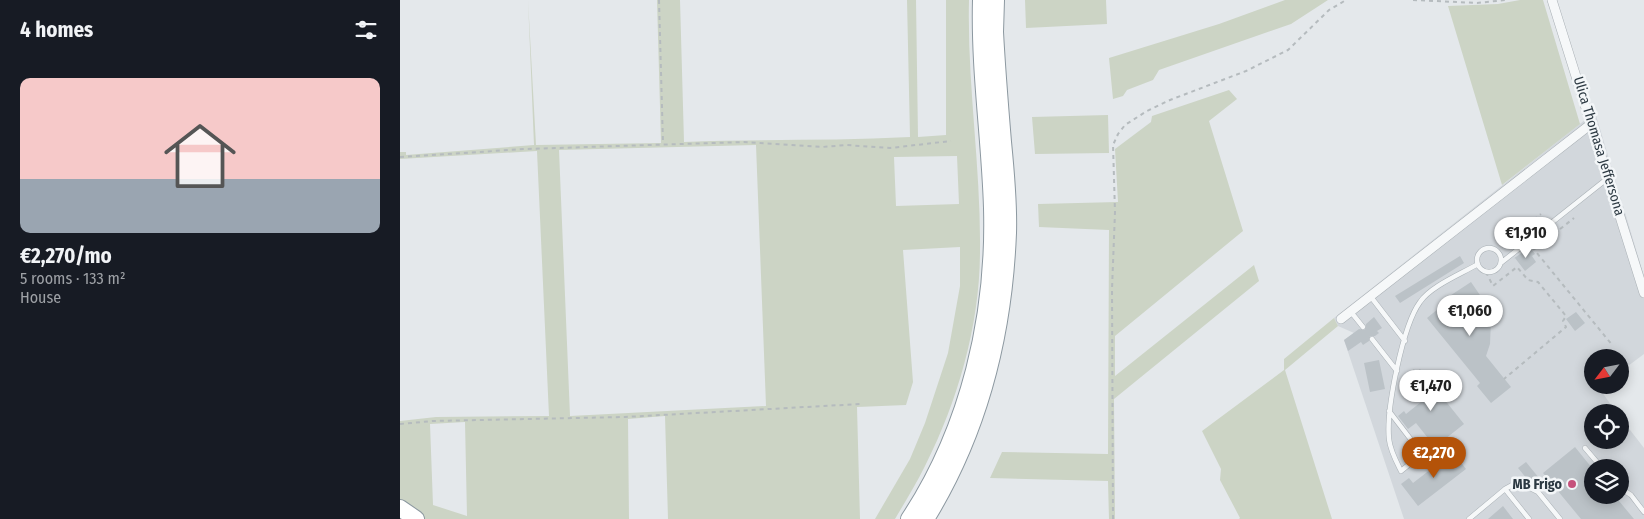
<!DOCTYPE html>
<html lang="en">
<head>
<meta charset="utf-8">
<style>
	:root { --surface:#171b24; --page:#242831; --text:#f1f3f6; --muted:#9ea1a6; --line:#363941; --accent:#b45309 }
	body { margin:0; font-family:"Fira Sans Condensed",sans-serif; background:var(--page); color:var(--text); height:100vh; display:flex; flex-direction:column; font-size:19px; white-space:nowrap }
	* { box-sizing:border-box; margin:0 }
	p { font-size:16px; color:var(--muted) }
	.icon { flex:none; width:28px; height:28px; fill:none; stroke:currentColor; stroke-width:2; stroke-linecap:round; stroke-linejoin:round }
	.map { position:relative; flex:1; overflow:hidden }
	.drawer { display:flex; flex-direction:column; background:var(--surface); width:400px }
	.drawer>* { flex:none }
	.needle { width:32px; rotate:238deg }
	.fabs { position:absolute; left:1184px; top:349px; display:grid; gap:10px }
	.fabs a { display:grid; place-items:center; width:45px; height:45px; border-radius:50%; background:var(--surface); box-shadow:0 2px 12px #0003; font-size:25px }
	.price { position:absolute; translate:-50% -42px; padding:0 11px; border-radius:18px; background:#fff; color:#222; font-size:16px; line-height:32px; filter:drop-shadow(0 1px 2px #0008) }
	.price::after { content:''; position:absolute; left:50%; top:30px; width:15px; height:11px; margin-left:-8px; background:inherit; clip-path:polygon(0 0,100% 0,50% 100%) }
	.price.selected { background:var(--accent); color:#fff }
	ul { padding:0; list-style:none }
	li { display:grid; align-content:center; gap:10px; height:265px; padding:0 20px }
	li+li { border-top:1px solid var(--line) }
	li span { display:grid; place-items:center; height:155px; border-radius:10px; color:#555 }
	li>.icon { margin-inline-start:auto }
	span .icon { width:90px; height:90px; fill:#fffc; stroke-width:1 }
	li b { font-size:21px }
	h2 { display:flex; justify-content:space-between; align-items:center; height:60px; padding:0 20px; font-size:21px }
	main { display:flex; flex:1; min-height:0 }
	.map>svg:first-child { display:block }
	.built { fill:#d2d7dc; fill-rule:evenodd }
	.green { fill:#ccd4c5; fill-rule:evenodd }
	.building { fill:#bbc2c7 }
	.lines { fill:none; stroke-linecap:round; stroke-linejoin:round }
	.lane-casing { stroke:#a9b0b5; stroke-width:5.5 }
	.street-casing { stroke:#a9b0b5; stroke-width:10 }
	.highway-casing { stroke:#8c98a0; stroke-width:18 }
	.path { stroke:#b5bbbe; stroke-width:2; stroke-dasharray:4 4; stroke-linecap:butt }
	.lane { stroke:#f6f8f9; stroke-width:4.5 }
	.street { stroke:#f6f8f9; stroke-width:9 }
	.highway { stroke:#fff; stroke-width:16 }
	.poi-dot { fill:#c6527c; stroke:#f3f6f8; stroke-width:2 }
	.labels { text-anchor:middle; dominant-baseline:central; stroke-width:5; stroke-linejoin:round; paint-order:stroke }
	.street-label { font-size:14px; fill:#2c3942; stroke:#f3f6f8 }
	.poi-label { font-size:14px; font-weight:bold; fill:#2c3942; stroke:#f3f6f8; text-anchor:end }
</style>
</head>
<body>
<main>
<section class="drawer">
<h2>4 homes<svg class="icon" aria-label="filters" viewBox="0 0 24 24"><path d="M4 7h16M4 17h16"/><circle cx="9" cy="7" r="2"/><circle cx="15" cy="17" r="2"/></svg></h2>
<ul>
<li><span style="background:linear-gradient(#f6c9c9 65%,#9aa5b1 0)"><svg class="icon" aria-label="home" viewBox="0 0 24 24"><path d="M3 11l9-7 9 7M6 9v11h12V9"/></svg></span><div><b>€2,270/mo</b><p>5 rooms · 133 m²</p><p>House</p></div></li>
</ul>
</section>
<div class="map">
<svg width="1244" height="519" viewBox="0 0 1244 519">
	<rect width="100%" height="100%" fill="#e4e8eb"/>
	<path class="built" d="M1195,112L1244,276V354L1220,372V358H1192V385H1197L1216,412H1192V440H1220V417L1244,448V519H1004L944,340L954,333L938,326L934,318ZM1192,468H1220V495H1192Z"/>
	<path class="green" d="M128,0L136,145L261,143L257,0H280L284,142C360,139 435,141 510,137L507,0H516L518,137L546,135V0H569C567,84 581,167 580,251C580,324 558,401 525,466C516,484 505,502 495,519H475L510,459L525,423L548,353L560,286V247L503,250L513,382L506,405L457,407L460,519H268L265,416L228,419L229,519H24L0,502V421L36,417L149,416L137,151L0,159V152H6V155L134,145ZM356,145L366,406L170,416L159,150ZM557,156L559,204L496,206L494,157ZM65,422L67,516L33,505L30,424Z
		M625,0H706L707,24L626,28Z
		M885,0H928L891,24L759,70L753,80L727,90L723,96L713,99L709,58L819,24Z
		M1120,0H1143L1180,124L1102,185L1048,6L1098,4Z
		M829,90L837,99L809,121L843,231L715,336V376L854,265L859,281L714,399L715,519H709L708,481L590,478L602,452L708,454L709,230L639,227L638,204L718,202L715,149L751,122L752,116Z
		M708,115L709,153L635,154L632,117Z
		M934,318L938,326L885,370L932,519H839L840,518L820,480L821,469L802,431L884,370V359Z"/>
	<path class="building" d="M1130,247L1135,254L1132,256L1136,262L1125,271L1115,258L1113,259Z
		M1060,256L1064,263L1000,303L995,296Z
		M1071,282L1084,301L1091,320L1090,344L1086,356L1111,387L1091,403L1077,386L1080,383L1027,318L1044,304L1042,301Z
		M1176,312L1185,323L1175,331L1166,319Z
		M974,317L982,328L977,331L979,333L975,336H970L969,341L963,345L961,342L948,351L944,340L959,329L965,330L966,324Z
		M979,360L985,389L970,392L964,363Z
		M1014,369L1016,372L1020,369L1064,424L1035,447L1016,423L1008,429L998,416L1004,411L1006,414L1026,398L1007,374Z
		M1175,447L1192,468V495H1214L1234,519H1181L1143,473Z
		M1053,452L1066,469L1018,506L1001,484L1009,478L1013,483Z
		M1126,462L1139,478L1131,484L1118,468Z
		M1103,506L1113,519H1088Z"/>
	<g class="lines">
		<defs>
			<path id="lane" d="M1077 260a12 12 0 1 1 24 0a12 12 0 1 1-24 0Z
				M1102,262L1208,178
				M971,297L1005,341
				M951,312L963,327
				M972,339L997,371
				M989,411L1022,454L1001,471C996,461 990,450 989,439C986,409 1003,325 1020,302C1031,286 1061,274 1078,264
				M1185,448L1202,468
				M1220,488L1231,495L1244,512
				M1105,489L1129,519
				M1069,519L1105,489L1116,483H1120L1138,492L1160,519"/>
			<path id="street" d="M1152,0L1244,293
				M941,319L1191,124"/>
			<path id="highway" d="M0,508L16,519
				M509,519C569,428 595,316 592,208C590,139 579,70 581,0
				M526,519C579,433 604,334 608,233C609,203 606,172 603,142C600,106 597,69 595,32L596,0"/>
		</defs>
		<use href="#lane" class="lane-casing"/>
		<use href="#street" class="street-casing"/>
		<use href="#highway" class="highway-casing"/>
		<path class="path" d="M259,0L263,144
			M1013,0L1077,3L1106,0
			M0,157L125,149L344,142L422,147L446,145L490,148L551,141
			M1122,237L1120,231L1141,214
			M1132,247L1213,346
			M1135,249L1174,218
			M1086,272L1093,286L1117,267L1128,280L1138,282L1166,316L1163,321L1166,327L1104,379
			M0,424L32,421L225,417L460,404
			M713,519L712,289L715,212L713,145L718,134L725,125L747,111L770,100L846,71L888,50L929,10L946,0"/>
		<use href="#lane" class="lane"/>
		<use href="#street" class="street"/>
		<use href="#highway" class="highway"/>
	</g>
	<circle class="poi-dot" cx="1172" cy="484" r="5"/>
	<g class="labels">
		<g class="street-label">
			<text transform="translate(1199 146) rotate(73)">Ulica Thomasa Jeffersona</text>
		</g>
		<g class="poi-label">
			<text x="1162" y="484">MB Frigo</text>
		</g>
	</g>
</svg>
<div class="fabs">
<a><svg class="needle" viewBox="-14 -14 28 28"><path d="M0-13l5 13h-10z" fill="#e53935"/><path d="M0 13l5-13h-10z" fill="#9ea1a6"/></svg></a>
<a><svg class="icon" aria-label="locate" viewBox="0 0 24 24"><circle cx="12" cy="12" r="6"/><path d="M12 2v4M12 18v4M2 12h4M18 12h4"/></svg></a>
<a><svg class="icon" aria-label="layers" viewBox="0 0 24 24"><path d="M12 4l9 5-9 5-9-5zM3 14l9 5 9-5"/></svg></a>
</div>
<b class="price" style="left:1126px;top:259px">€1,910</b>
<b class="price" style="left:1070px;top:337px">€1,060</b>
<b class="price" style="left:1031px;top:412px">€1,470</b>
<b class="price selected" style="left:1034px;top:479px">€2,270</b>
</div>
</main>
</body>
</html>
